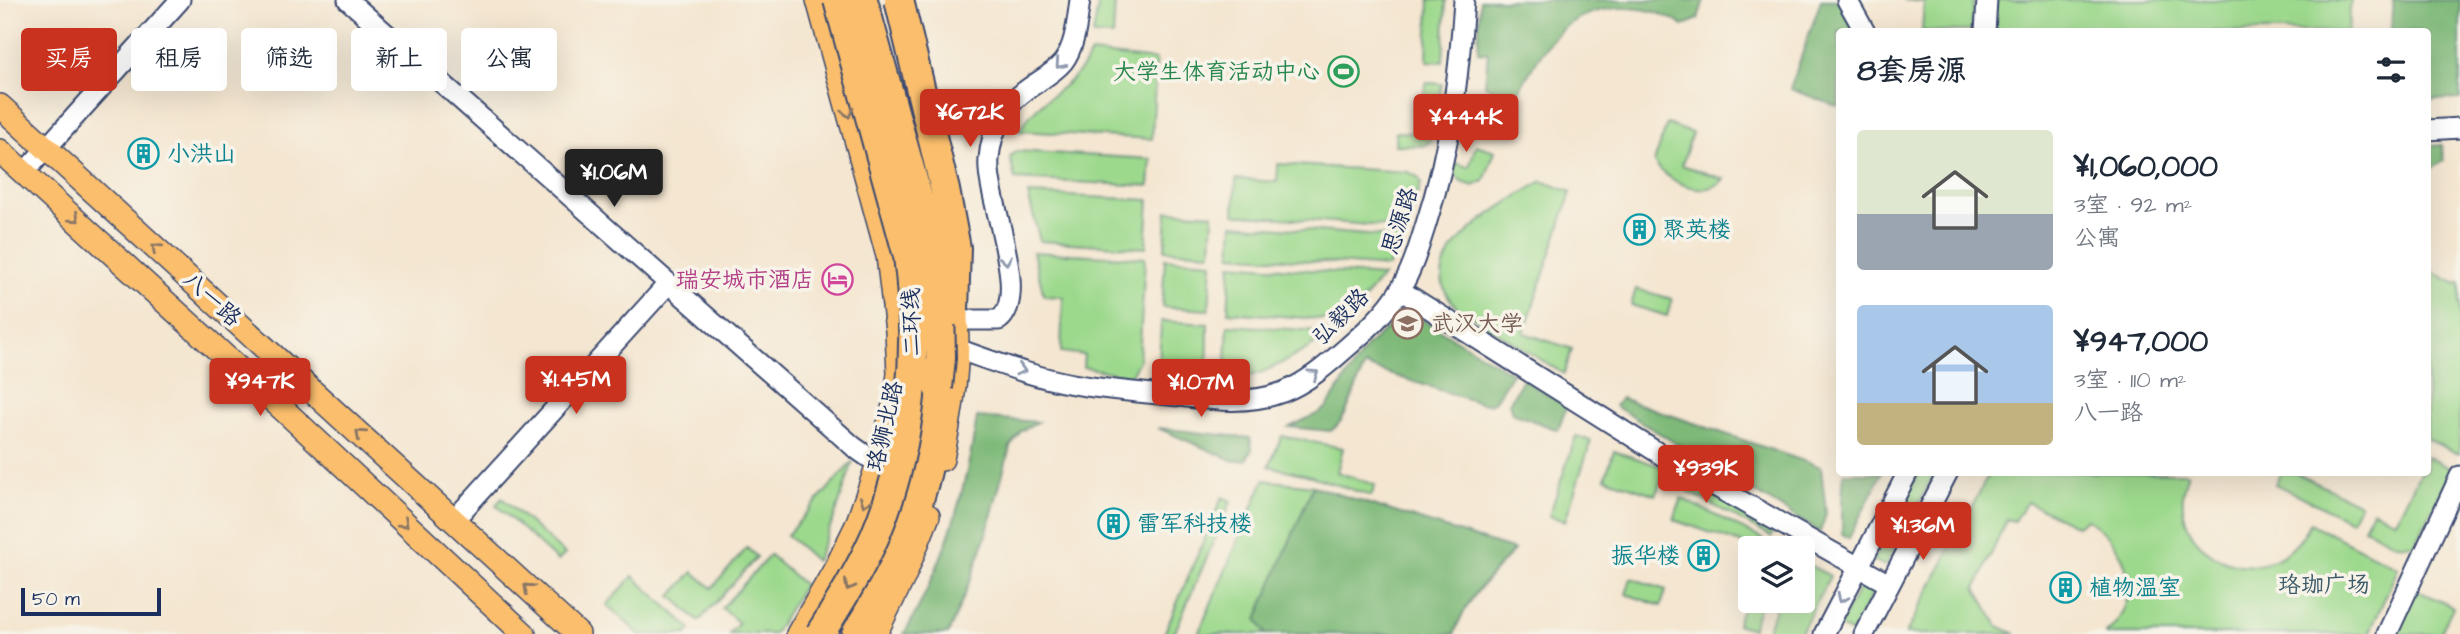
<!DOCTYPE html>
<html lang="zh">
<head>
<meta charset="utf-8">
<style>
	:root { --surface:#fff; --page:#f2f2f3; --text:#1f2937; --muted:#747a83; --accent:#c8321e }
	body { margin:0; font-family:"Architects Daughter","LXGW WenKai TC",sans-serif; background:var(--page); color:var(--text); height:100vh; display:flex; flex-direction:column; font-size:26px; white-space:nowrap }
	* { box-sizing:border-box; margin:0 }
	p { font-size:23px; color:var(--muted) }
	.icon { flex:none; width:38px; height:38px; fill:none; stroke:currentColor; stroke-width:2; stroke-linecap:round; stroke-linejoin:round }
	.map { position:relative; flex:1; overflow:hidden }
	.sheet { position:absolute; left:1836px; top:28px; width:595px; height:448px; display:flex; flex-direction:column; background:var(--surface); border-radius:7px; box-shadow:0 7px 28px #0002 }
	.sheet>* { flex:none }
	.banner { position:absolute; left:21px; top:28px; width:665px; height:63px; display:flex; gap:14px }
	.tools { position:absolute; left:1738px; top:536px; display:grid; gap:14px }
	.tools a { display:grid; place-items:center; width:77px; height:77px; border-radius:7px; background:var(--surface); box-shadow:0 7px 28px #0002; font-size:35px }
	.scale { position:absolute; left:21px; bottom:18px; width:140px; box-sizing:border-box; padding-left:7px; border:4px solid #1b2f5e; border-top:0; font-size:19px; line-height:24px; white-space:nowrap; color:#1b2f5e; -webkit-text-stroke:5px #f7f3e8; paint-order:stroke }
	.price { position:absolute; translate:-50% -60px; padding:0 16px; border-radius:7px; background:var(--accent); color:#fff; font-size:23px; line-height:46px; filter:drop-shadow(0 2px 4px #0008) }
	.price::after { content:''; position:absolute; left:50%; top:42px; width:21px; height:16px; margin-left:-10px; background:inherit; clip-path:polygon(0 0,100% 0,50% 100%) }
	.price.on { background:#222; color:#fff }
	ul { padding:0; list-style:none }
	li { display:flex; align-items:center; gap:21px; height:175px; padding:0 21px }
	li span { display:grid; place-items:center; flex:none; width:196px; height:140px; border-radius:7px; color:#555 }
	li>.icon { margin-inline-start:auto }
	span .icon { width:84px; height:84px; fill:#fffc; stroke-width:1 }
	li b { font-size:30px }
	h2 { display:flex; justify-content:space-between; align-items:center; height:84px; padding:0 21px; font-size:30px }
	.chip { padding:0 24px; border-radius:7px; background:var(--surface); box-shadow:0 7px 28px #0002; font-size:24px; line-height:63px }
	.chip.on { background:var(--accent); color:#fff }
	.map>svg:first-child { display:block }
	.green { fill:#9dd98d; stroke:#5c8476; stroke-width:2 }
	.forest { fill:#7eb978; stroke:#4c746b; stroke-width:2 }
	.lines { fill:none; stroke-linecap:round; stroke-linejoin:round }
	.minor-casing { stroke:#3c4a6f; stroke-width:23 }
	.major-casing { stroke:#3c4a6f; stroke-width:26 }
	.highway-casing { stroke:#3c4a6f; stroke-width:32 }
	.minor { stroke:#fff; stroke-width:19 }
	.major { stroke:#fabe6d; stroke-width:23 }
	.highway { stroke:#fabe6d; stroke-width:28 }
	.highway-bridge-casing { stroke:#3c4a6f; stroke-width:32; stroke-linecap:butt }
	.highway-bridge { stroke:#fabe6d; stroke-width:28 }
	.oneway { stroke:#8d97ae }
	.oneway2 { stroke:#8a7666 }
	.labels { text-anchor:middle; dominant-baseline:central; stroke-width:7; stroke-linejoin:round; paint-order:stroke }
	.leisure-label { font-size:23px; fill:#27864d; stroke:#f7f3e8; text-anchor:end }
	.culture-label { font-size:23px; fill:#0d838f; stroke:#f7f3e8; text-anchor:start }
	.street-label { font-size:23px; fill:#1b2f5e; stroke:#f7f3e8 }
	.hotel-label { font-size:23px; fill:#b23c85; stroke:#f7f3e8; text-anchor:end }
	.education-label { font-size:23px; fill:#785e54; stroke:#f7f3e8; text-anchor:start }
	.park-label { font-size:23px; fill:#3c5a6a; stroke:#f7f3e8 }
</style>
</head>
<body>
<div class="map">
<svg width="2460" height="634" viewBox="0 0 2460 634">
	<rect width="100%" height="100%" fill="#f7f3e8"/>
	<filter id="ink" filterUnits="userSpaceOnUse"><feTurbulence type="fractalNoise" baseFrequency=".0143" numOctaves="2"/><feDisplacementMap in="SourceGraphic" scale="14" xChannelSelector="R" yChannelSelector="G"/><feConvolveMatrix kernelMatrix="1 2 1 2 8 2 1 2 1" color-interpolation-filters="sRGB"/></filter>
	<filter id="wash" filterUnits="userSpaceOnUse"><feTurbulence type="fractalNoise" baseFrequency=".00686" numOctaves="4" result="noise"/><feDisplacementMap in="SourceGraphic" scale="28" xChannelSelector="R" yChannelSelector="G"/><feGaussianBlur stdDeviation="1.57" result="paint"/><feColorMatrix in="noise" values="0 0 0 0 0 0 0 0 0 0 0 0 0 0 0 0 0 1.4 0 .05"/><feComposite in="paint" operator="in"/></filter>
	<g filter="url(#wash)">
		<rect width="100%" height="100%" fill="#f4e6d0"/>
		<path class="green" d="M1099,0H1115L1113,36L1093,35Z
			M1429,0H1446L1443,62L1427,61Z
			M1903,0H1974L1971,31H1922L1924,2Z
			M1996,0H2351L2348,31L1994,32Z
			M1091,53L1156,60L1152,139L1019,131C1041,94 1073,90 1091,53Z
			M1426,83L1442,84L1431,140L1424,146L1395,145L1396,132L1418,133Z
			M1667,124L1692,133L1682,165L1724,179C1705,200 1667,182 1654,162Z
			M1476,145L1495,151L1484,181L1474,186L1461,182L1453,173L1455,163L1469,167Z
			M1016,151L1151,159L1149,186L1015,179L1010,157Z
			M1278,164L1408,172L1418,177L1421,183L1406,228L1234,214L1236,179L1277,182Z
			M1542,181L1571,192L1524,333L1572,349L1564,374L1458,308C1403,256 1507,204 1542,181Z
			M1028,194L1149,200L1146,248L1040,241Z
			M1167,211L1213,214L1211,253L1165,250Z
			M1233,224L1402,238L1388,267L1231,255Z
			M1033,252L1145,258L1139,361L1130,376L1083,367L1084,355L1061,352L1063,297L1044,296Z
			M1165,259L1212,262L1209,310L1162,307Z
			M1231,264L1383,276L1345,321L1228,312Z
			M2427,269L2456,284L2460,282L2459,454L2427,439Z
			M1636,289L1672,299L1667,316L1631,305Z
			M1161,321L1208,324C1207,337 1210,357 1205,369C1201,381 1172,379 1164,372C1160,370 1160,367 1159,363Z
			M1228,325L1335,332C1303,351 1264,379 1225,380Z
			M1282,436L1343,448L1337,472L1375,485L1371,496L1311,476L1269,466Z
			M1576,436L1591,441L1565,521L1549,516Z
			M1614,451L1665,468L1656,495L1605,478Z
			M2427,457L2452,469L2415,545L2396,544L2364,528L2372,510L2396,521L2420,473L2427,472Z
			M853,461L836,513L816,561L787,535Z
			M1990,472L2188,473C2157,557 2272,605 2310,523L2398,568L2369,634H2105C2147,599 2128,543 2086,519L2077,526L2027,502L2014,521L2007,519L1976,588L1998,626L2016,634H1906Z
			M1919,473H1935L1885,566L1873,560Z
			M2280,473H2296L2360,504L2351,521L2275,484Z
			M1695,479L1776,528L1771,537L1688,491Z
			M1264,480L1313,486L1511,553C1488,579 1465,601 1454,634H1198Z
			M1222,497L1231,501L1174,634H1164Z
			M502,498L565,554L558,561L496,505Z
			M1681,498L1761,538L1774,548H1755L1674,520Z
			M747,548L757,557L699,621L671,596L693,572L712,588Z
			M770,555L804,585L774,634H729L739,623L722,608Z
			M1803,562L1830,576L1800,634H1766L1778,600H1802Z
			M633,576L691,629L687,634H639L607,605Z
			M1631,578L1666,590L1661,606L1626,594Z
			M1750,585V600H1762L1752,629L1737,624Z
			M1860,586L1873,592L1852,633L1839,626Z
			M2416,590L2453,607L2440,634H2395Z"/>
		<path class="forest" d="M1480,0H1704L1698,19L1683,26C1648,0 1590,2 1558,33C1539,52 1527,78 1513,101L1485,85L1488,53L1478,52Z
			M1821,0H1839L1855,31L1839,32V107L1790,89Z
			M2393,0H2460V99L2427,100V32L2391,31Z
			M2441,145L2444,161L2427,171V146Z
			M1408,311L1512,373L1494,402L1489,404L1480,403L1365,366C1356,383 1347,423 1330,431L1289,427L1319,413L1327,407L1367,346Z
			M1523,379L1567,406L1558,430L1512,413L1509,403Z
			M1621,398L1821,467L1826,514L1820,532L1615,406Z
			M977,417L1038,422L1021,431L1010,447L985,539L970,582L948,634H904C943,567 966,493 977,417Z
			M1158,428L1250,438L1252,449L1246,460L1234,461Z
			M1844,473H1882L1849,538L1842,534V495Z
			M1313,486L1514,550C1490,575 1465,600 1454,634H1266L1257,619Z"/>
	</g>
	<g filter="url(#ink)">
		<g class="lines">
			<defs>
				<path id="minor" d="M348,0L854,447L878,464
					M1847,0L1865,32
					M1985,32L1987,0
					M2427,130L2460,128
					M24,173L180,0
					M1400,290L1679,466L1889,584
					M957,320H999C1031,295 985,196 989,159C991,132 1003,107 1025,91C1038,81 1053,74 1063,62C1076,45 1077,20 1080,0
					M957,349C995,362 1033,377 1073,384C1108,390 1143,393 1178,396C1213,400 1249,405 1283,392C1306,383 1326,366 1344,350C1365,332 1387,312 1401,288C1413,268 1419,246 1426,224C1450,150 1459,77 1464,0
					M454,520L668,284
					M1824,634L1908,472
					M1864,634L1948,472
					M2387,634L2460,476"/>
				<path id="major" d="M0,106L578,634
					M919,138L936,217
					M0,151L287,413L524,634
					M942,459C952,406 963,349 953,295
					M798,634L836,568L857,525L878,464L895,402L899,374L897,331L888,256L818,0
					M875,634L904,576L928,516"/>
				<path id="highway" d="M856,634C888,580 916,523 929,462C935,438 932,411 938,388"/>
			</defs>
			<use href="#minor" class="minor-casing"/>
			<use href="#major" class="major-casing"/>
			<use href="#highway" class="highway-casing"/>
			<use href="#minor" class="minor"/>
			<use href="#major" class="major"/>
			<use href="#highway" class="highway"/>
			<defs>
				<path id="highway-bridge" d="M863,0L933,252L940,303L941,358L938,388
					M899,0L945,190L956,248L954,311
					M820,634C840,602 860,570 875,536C912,449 920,349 908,256L838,0"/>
			</defs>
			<use href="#highway-bridge" class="highway-bridge-casing"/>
			<use href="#highway-bridge" class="highway-bridge"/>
		</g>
		<defs><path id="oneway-chevron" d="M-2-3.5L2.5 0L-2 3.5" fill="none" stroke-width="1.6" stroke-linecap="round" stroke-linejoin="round" transform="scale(1.75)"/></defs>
		<g class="oneway">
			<use href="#oneway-chevron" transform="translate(1060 64) rotate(131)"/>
			<use href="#oneway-chevron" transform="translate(1006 260) rotate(81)"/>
			<use href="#oneway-chevron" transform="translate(1021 370) rotate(17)"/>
			<use href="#oneway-chevron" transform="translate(1314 374) rotate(-34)"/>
			<use href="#oneway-chevron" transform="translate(1842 598) rotate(117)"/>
		</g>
		<g class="oneway2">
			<use href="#oneway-chevron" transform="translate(848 113) rotate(75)"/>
			<use href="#oneway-chevron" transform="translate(75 218) rotate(42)"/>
			<use href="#oneway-chevron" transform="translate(156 248) rotate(-137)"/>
			<use href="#oneway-chevron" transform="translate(360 434) rotate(-138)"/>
			<use href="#oneway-chevron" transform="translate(865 502) rotate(109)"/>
			<use href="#oneway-chevron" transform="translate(404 523) rotate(43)"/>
			<use href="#oneway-chevron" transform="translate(849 586) rotate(119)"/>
			<use href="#oneway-chevron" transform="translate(528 588) rotate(-137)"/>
		</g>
	</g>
	<defs>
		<symbol id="stadium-ring" viewBox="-11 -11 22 22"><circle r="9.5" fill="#f7f3e8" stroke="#2e9e5b" stroke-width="1.5"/><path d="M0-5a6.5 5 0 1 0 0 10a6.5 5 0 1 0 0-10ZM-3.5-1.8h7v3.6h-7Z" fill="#2e9e5b"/></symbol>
		<symbol id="building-ring" viewBox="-11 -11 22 22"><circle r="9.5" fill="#f7f3e8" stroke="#0f9aa8" stroke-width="1.5"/><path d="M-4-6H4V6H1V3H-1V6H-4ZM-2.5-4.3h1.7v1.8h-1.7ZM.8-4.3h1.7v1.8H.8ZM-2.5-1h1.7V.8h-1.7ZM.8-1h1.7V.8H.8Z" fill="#0f9aa8"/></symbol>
		<symbol id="hotel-ring" viewBox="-11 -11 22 22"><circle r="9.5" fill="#f7f3e8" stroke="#d1479c" stroke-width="1.5"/><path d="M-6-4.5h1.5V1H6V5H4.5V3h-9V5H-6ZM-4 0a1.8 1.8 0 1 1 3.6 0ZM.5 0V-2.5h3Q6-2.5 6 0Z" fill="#d1479c"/></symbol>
		<symbol id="university-ring" viewBox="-11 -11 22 22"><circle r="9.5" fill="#f7f3e8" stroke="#8d6e63" stroke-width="1.5"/><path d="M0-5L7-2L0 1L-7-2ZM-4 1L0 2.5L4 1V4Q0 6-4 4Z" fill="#8d6e63"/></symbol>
	</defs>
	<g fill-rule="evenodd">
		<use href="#stadium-ring" x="1326" y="54" width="35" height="35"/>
		<use href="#building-ring" x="126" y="136" width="35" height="35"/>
		<use href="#building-ring" x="1622" y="212" width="35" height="35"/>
		<use href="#hotel-ring" x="820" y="262" width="35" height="35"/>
		<use href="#university-ring" x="1390" y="306" width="35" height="35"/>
		<use href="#building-ring" x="1096" y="506" width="35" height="35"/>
		<use href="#building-ring" x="1686" y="538" width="35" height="35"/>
		<use href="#building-ring" x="2048" y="570" width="35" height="35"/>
	</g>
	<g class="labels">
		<g class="leisure-label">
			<text x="1320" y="72">大学生体育活动中心</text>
		</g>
		<g class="culture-label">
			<text x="167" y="154">小洪山</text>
			<text x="1662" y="230">聚英楼</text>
			<text x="1137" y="524">雷军科技楼</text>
			<text x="1680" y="556" text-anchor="end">振华楼</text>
			<text x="2089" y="588">植物温室</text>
		</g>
		<g class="street-label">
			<text transform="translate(1400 221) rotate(-72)">思源路</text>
			<text transform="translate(212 299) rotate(42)">八一路</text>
			<text transform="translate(1341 317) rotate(-45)">弘毅路</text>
			<text transform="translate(912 322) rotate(-91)">二环线</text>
			<text transform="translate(885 426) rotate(-77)">珞狮北路</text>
		</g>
		<g class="hotel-label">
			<text x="814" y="280">瑞安城市酒店</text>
		</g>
		<g class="education-label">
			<text x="1431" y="324">武汉大学</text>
		</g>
		<g class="park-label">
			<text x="2324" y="585">珞珈广场</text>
		</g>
	</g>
</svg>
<div class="tools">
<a><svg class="icon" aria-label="layers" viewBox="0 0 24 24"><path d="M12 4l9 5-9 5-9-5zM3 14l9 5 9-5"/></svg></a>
</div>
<div class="scale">50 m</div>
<b class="price" style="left:970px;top:149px">¥672K</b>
<b class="price" style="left:1466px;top:154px">¥444K</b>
<b class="price on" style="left:614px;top:209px">¥1.06M</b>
<b class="price" style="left:576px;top:416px">¥1.45M</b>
<b class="price" style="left:260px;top:418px">¥947K</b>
<b class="price" style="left:1201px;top:419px">¥1.07M</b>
<b class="price" style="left:1706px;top:505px">¥939K</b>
<b class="price" style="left:1923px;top:562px">¥1.36M</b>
<div class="banner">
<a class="chip on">买房</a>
<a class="chip">租房</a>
<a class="chip">筛选</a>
<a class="chip">新上</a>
<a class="chip">公寓</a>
</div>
<section class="sheet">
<h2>8套房源<svg class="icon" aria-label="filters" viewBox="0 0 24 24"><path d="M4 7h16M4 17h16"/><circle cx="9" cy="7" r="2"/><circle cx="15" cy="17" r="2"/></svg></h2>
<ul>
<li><span style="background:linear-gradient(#dfe7d0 60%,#9aa5b1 0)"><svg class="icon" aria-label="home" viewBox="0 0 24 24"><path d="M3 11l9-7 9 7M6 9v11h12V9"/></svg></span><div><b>¥1,060,000</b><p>3室 · 92 m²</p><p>公寓</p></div></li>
<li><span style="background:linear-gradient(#a9c7e8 70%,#c2b280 0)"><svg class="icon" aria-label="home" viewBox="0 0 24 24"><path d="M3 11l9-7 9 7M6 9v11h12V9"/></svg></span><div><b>¥947,000</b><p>3室 · 110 m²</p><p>八一路</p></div></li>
</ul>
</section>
</div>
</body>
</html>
